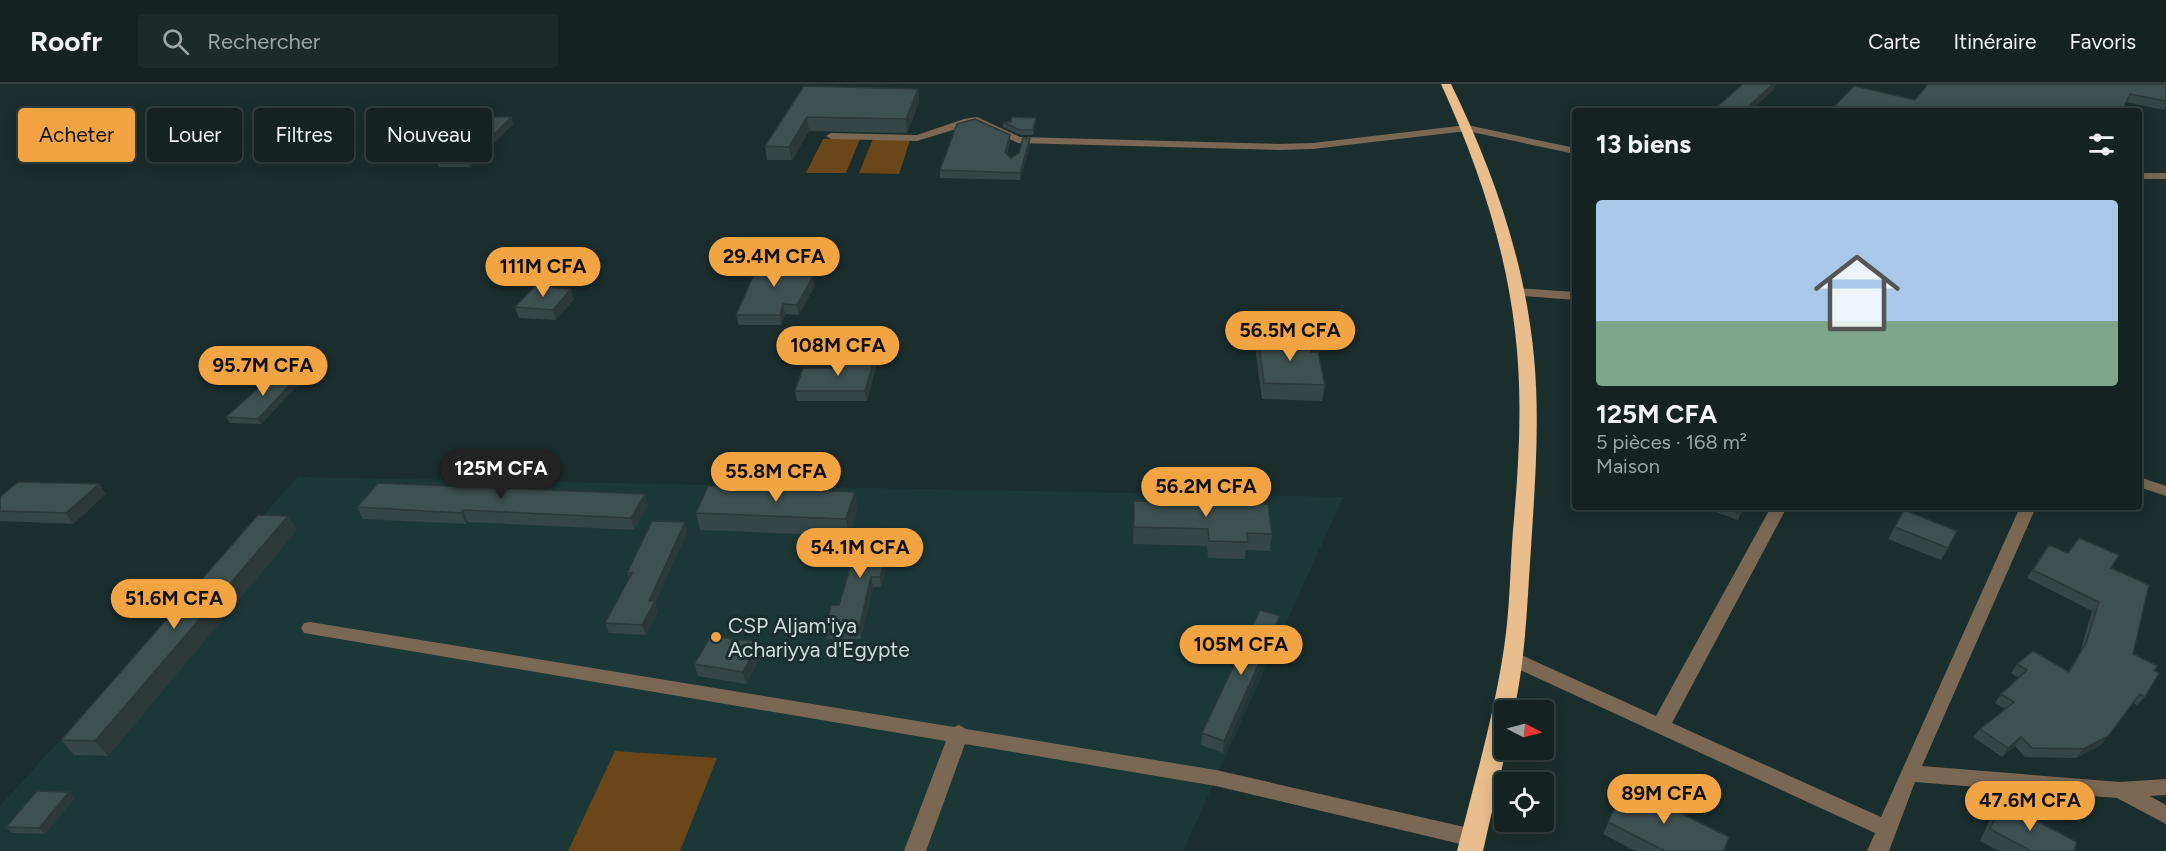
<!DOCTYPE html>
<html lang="fr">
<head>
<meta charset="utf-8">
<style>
	:root { --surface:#142222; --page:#1d2a2a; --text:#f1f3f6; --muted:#9da4a5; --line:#333f40; --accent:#f3a442 }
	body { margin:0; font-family:Figtree,sans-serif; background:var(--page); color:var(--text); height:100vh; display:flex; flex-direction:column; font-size:22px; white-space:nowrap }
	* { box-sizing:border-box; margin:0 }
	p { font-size:20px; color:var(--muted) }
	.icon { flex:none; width:33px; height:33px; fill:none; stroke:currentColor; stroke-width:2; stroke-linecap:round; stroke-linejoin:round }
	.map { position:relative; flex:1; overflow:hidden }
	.sheet { position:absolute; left:1572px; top:24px; width:570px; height:402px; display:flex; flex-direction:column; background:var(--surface); border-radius:6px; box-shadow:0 3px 15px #0003,0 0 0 2px var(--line) }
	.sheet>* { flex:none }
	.banner { position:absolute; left:18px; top:24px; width:570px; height:54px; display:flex; gap:12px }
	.needle { width:39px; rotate:96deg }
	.fabs { position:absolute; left:1494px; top:616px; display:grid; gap:12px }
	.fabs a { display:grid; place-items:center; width:60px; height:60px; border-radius:6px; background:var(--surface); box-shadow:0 3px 15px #0003,0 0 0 2px var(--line); font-size:30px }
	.price { position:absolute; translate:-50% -51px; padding:0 14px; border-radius:21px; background:var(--accent); color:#111; font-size:20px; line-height:39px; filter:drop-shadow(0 2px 3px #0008) }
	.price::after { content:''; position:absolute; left:50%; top:36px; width:18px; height:14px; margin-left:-9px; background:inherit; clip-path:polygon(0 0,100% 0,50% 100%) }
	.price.on { background:#222; color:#fff }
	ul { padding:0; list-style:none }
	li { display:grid; align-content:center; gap:12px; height:318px; padding:0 24px }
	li+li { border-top:2px solid var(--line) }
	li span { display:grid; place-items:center; height:186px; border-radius:6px; color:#555 }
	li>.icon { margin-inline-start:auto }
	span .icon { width:108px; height:108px; fill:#fffc; stroke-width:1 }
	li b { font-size:26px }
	h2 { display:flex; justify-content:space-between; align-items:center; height:72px; padding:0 24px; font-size:26px }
	.tag { padding:0 21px; border-radius:6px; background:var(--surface); box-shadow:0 3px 15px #0003,0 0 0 2px var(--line); font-size:21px; line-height:54px }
	.tag.on { background:var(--accent); color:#111 }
	header { display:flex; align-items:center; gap:36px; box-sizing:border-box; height:84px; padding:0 30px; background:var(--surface); border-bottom:2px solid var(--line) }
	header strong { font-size:28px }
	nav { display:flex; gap:33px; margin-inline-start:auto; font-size:21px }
	.search { width:420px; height:54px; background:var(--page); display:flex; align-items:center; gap:15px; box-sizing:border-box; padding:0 21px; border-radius:6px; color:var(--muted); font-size:22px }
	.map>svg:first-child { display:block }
	.built { fill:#1b3836 }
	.green { fill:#6b4618 }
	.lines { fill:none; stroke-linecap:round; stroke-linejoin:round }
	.minor { fill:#7a6855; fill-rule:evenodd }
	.highway { fill:#eabd8d; fill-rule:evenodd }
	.wall { fill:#344645 }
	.shaded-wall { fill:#2b3938 }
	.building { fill:#3d5150; stroke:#2b3938; stroke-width:1.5 }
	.poi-dot { fill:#f3a442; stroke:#1a2e2d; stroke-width:2 }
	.labels { text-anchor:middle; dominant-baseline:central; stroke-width:6; stroke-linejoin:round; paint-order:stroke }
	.poi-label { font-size:21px; fill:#d1dddc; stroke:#1a2e2d; text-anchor:start }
</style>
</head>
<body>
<header>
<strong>Roofr</strong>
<div class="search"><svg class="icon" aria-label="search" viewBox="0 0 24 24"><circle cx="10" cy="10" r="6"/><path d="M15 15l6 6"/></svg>Rechercher</div>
<nav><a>Carte</a><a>Itinéraire</a><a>Favoris</a></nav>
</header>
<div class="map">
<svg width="2166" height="767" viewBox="0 0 2166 767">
	<rect width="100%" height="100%" fill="#1a2e2d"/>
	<path class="built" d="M298,393L1343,413L1183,767H0V722Z"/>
	<path class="green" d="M823,55H860L846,89H806Z
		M873,55L910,56L899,90L859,89Z
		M615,667L717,674L680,767H568Z"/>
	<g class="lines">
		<path class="minor" d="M977,33L1020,53L1278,60L1313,59L1467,41L1575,64V70L1467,47L1313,65L1278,66L1018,59L976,39L917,57L831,55L826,52L831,49L917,51L964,35Z
			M2139,89H2166V95H2139Z
			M1516,204L1575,208V216L1512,211L1510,208Z
			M2139,393L2166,402V412L2139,403Z
			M1771,423H1787L1672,639L1881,733L2020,423H2036L1922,682L2120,698L2166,695V711L2150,712L2166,721V740L2117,714L1915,698L1889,767H1867L1875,749L1507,580L1504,575L1507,570L1513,568L1519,570L1656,632Z
			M310,538L954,643L959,641L966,645L1216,686L1473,745L1480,748L1483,754L1480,760L1473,763L1216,702L965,660L926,767H904L946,657L310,550L304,549L301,544L304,539Z"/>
		<path class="highway" d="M1441,0H1451C1493,86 1525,177 1534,273C1540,337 1535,401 1531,464C1527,519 1526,572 1514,627H1504L1506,666L1483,767H1457C1474,700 1494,632 1504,564C1510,525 1510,485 1513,446C1519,380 1523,313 1515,247C1505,160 1477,79 1441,0Z"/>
	</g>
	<path class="wall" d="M2166,0V22L2164,26L2126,18L1915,16Z
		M804,2L918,5L919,18L907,49L809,47L792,76H767L765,62Z
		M511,33L513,40L481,73L470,83H439L436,75Z
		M1003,38H1036L1033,51H1021L1003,43Z
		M1010,51V58L1007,70L1011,74L1019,69L1030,61L1020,96L940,94V86Z
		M803,187L801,191L815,201L799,231L785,230L781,241H739L736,231Z
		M574,215L556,236L519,234L515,223Z
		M1258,254L1325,301L1322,317L1262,315L1256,270Z
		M876,283L867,317H797L795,307L844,284Z
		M302,297L261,340L230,339L226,333Z
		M99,400L106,410L73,440L0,437V413Z
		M1134,417L1272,450L1270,467L1246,466L1245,475L1208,474L1207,462L1133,460Z
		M648,421L634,446L468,438L466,440L363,435L357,423Z
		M1711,423H1743L1738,436L1710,426Z
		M858,425L849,452L700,446L696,429Z
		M1904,426L1948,464L1941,476L1888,455Z
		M288,432L297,446L108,672L74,671L61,656Z
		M687,448L655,519L658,527L646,551L609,549L605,539L629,495L627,489Z
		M894,454L881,503H873L861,555H827L825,545L839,521Z
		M2043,469H2068L2111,484L2133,570L2154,586L2145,613L2137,621L2133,619L2101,661L2076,674L2025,673L2015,662L2002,673L1973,653L1980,645L2005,625L1995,619L2001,610L2019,594L2011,589L2017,580L2068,587L2080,568L2092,527L2027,494Z
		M1278,544L1223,669L1201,661L1202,649Z
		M762,570L746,600L698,592L694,580Z
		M1625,702L1724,767H1635L1603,750Z
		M69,708L75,714L45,750L12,749L6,743Z
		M2002,719L2074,767H1999L1980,757L1992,731Z"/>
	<path class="shaded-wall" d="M1773,0H1776L1774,6L1750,27H1743Z
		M918,5L919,18L907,49L906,35Z
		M511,33L513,40L481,73L470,83L467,75Z
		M807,33L809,47L792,76L789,63Z
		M1036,34V38L1033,51V46Z
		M1010,51V58L1005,75V68Z
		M1030,54V61L1020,96V89Z
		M801,177L803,187L798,201L797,191Z
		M813,192L815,201L799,231L797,221Z
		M571,205L574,215L556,236L553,226Z
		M783,220L785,230L781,241L780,231Z
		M875,273L876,283L867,317L865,307Z
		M299,291L302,297L261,340L258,335Z
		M99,400L106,410L73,440L66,429Z
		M855,408L858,425L849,452L846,435Z
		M645,410L648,421L634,446L631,434Z
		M463,426L468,438L466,440L461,429Z
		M288,432L297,446L108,672L95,657Z
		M685,438L687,448L655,519L658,527L646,551L642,541L649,517Z
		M893,445L894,454L881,503L880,493Z
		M871,493L873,503L861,555L859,545Z
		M1280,532L1278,544L1223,669L1224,657Z
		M759,558L762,570L746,600L743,588Z
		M2108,652L2101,661L2076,674L2083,665Z
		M2021,653L2015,662L2002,673L2008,664Z
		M69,708L75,714L45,750L39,744Z"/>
	<path class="building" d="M1743,0H1773L1743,27H1712Z
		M1928,0H2166V17L2130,10L2122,27H1830L1854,2L1915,16Z
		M804,2L918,5L906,35L807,33L789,63L765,62Z
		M479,33H511L479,66L467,75H436Z
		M1012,33L1036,34L1033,46H1020L1003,38H1011Z
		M975,35L1010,51L1005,68L1011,74L1019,69L1023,54H1030L1020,89L940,86L957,40Z
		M760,177H801L797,191L813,192L797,221L783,220L780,231H736Z
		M535,202L571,205L553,226L515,223Z
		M1258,254L1308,255L1311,268H1318L1325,301L1264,299Z
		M848,272L875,273L865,307H795L803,284H844Z
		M273,291H299L258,335L226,333Z
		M18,398L99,400L66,429L0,427V413Z
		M378,399L645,410L631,434L463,426L461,429L357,423Z
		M708,402L855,408L846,435L696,429Z
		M1134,417L1268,420L1272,450L1247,449L1248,458L1209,457L1208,445L1134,443Z
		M1721,423H1743L1741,430Z
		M1904,426L1957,447L1948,464L1895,443Z
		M258,431L288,432L95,657L61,656Z
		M652,437L685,438L649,517H655L642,541L605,539L632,489H627Z
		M862,444L893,445L880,493H871L859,545H825L831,521H839Z
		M2079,454L2119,471L2111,484L2149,501L2133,570L2158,582L2154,586L2159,589L2145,613L2140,610L2108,652L2083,665L2032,664L2021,653L2008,664L1980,645L2014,618L2001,610L2027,586L2017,580L2033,567L2069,588L2086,559L2099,518L2033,486L2049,461L2068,469Z
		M1260,526L1280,532L1224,657L1202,649Z
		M711,552L759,558L743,588L694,580Z
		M1625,702L1729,753L1724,767H1665L1608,738Z
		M37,707L69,708L39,744L6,743Z
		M2002,719L2077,758L2074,767H2031L1990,745Z"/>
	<circle class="poi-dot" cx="716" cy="553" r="6"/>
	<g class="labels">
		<g class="poi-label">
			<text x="728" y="541">CSP Aljam'iya<tspan x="728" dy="24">Achariyya d'Egypte</tspan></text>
		</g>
	</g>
</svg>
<div class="fabs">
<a><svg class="needle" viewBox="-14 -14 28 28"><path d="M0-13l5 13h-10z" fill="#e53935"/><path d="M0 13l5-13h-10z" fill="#9da4a5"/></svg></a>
<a><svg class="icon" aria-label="locate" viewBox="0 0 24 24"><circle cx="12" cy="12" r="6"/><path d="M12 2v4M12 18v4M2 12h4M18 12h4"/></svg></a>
</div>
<b class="price" style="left:774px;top:204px">29.4M CFA</b>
<b class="price" style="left:543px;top:214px">111M CFA</b>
<b class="price" style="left:1290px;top:278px">56.5M CFA</b>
<b class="price" style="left:838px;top:293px">108M CFA</b>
<b class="price" style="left:263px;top:313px">95.7M CFA</b>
<b class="price on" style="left:501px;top:416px">125M CFA</b>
<b class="price" style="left:776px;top:419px">55.8M CFA</b>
<b class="price" style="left:1206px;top:434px">56.2M CFA</b>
<b class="price" style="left:860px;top:495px">54.1M CFA</b>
<b class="price" style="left:174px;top:546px">51.6M CFA</b>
<b class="price" style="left:1241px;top:592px">105M CFA</b>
<b class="price" style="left:1664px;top:741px">89M CFA</b>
<b class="price" style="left:2030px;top:748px">47.6M CFA</b>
<div class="banner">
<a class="tag on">Acheter</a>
<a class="tag">Louer</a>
<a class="tag">Filtres</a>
<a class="tag">Nouveau</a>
</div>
<section class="sheet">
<h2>13 biens<svg class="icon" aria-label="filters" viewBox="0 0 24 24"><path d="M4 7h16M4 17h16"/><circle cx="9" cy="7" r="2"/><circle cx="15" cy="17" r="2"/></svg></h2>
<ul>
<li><span style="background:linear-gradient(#a9c7e8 65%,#7fa58c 0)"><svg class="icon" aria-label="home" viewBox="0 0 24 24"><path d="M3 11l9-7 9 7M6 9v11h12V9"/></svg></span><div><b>125M CFA</b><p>5 pièces · 168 m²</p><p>Maison</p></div></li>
</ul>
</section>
</div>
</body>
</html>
